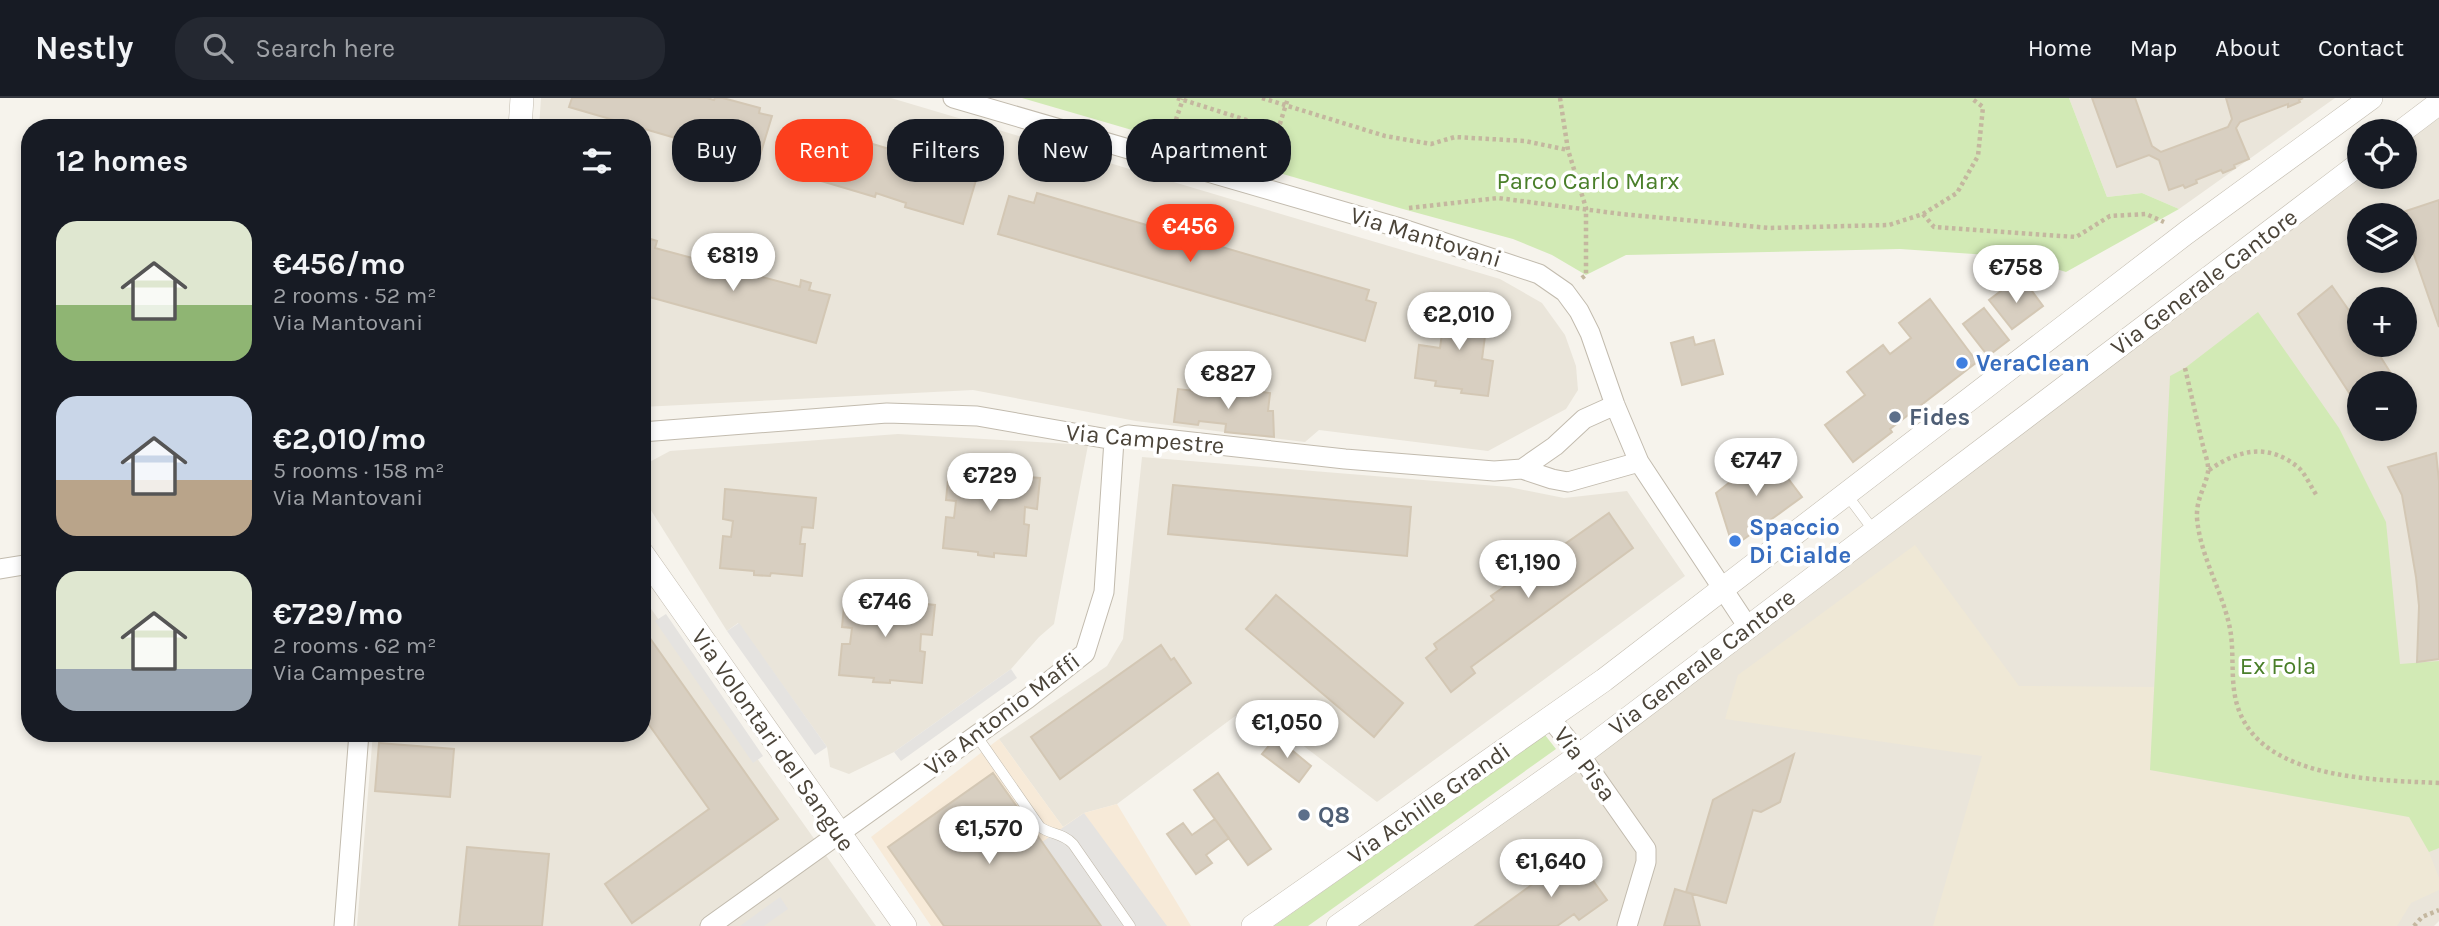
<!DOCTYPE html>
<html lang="en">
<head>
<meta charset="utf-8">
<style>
	:root { --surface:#171b24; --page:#242831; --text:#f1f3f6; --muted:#9ea1a6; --line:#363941; --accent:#fc3f1d }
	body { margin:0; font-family:Karla,sans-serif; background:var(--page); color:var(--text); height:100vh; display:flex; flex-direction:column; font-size:26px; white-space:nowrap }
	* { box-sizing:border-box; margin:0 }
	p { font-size:23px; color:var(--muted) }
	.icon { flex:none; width:38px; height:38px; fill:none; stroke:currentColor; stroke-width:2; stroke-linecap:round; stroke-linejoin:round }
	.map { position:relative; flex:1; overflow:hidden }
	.sheet { position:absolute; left:21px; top:21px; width:630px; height:623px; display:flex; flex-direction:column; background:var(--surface); border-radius:28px; box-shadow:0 4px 10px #0003 }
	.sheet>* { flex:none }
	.banner { position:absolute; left:672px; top:21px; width:665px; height:63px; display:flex; gap:14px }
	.buttons { position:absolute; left:2347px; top:21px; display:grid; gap:14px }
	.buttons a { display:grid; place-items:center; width:70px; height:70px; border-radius:50%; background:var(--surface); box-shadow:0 4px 10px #0003; font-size:35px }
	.price { position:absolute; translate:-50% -60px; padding:0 16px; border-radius:24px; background:#fff; color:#222; font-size:23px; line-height:46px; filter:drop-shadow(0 2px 4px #0008) }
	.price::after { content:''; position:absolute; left:50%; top:42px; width:21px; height:16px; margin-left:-10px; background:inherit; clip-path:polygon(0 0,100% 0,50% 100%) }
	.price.current { background:var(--accent); color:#fff }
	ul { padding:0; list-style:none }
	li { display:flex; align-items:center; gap:21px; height:175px; padding:0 35px }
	li span { display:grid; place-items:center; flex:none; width:196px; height:140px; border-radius:21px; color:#555 }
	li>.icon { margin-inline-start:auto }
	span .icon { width:84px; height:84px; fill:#fffc; stroke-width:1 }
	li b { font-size:30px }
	h2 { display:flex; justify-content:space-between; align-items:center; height:84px; padding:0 35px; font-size:30px }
	.pill { padding:0 24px; border-radius:28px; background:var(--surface); box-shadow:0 4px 10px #0003; font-size:24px; line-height:63px }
	.pill.current { background:var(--accent); color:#fff }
	header { display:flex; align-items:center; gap:42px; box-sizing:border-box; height:98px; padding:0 35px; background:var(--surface); border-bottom:2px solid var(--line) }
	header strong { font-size:33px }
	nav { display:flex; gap:38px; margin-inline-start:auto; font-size:24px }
	.search { width:490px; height:63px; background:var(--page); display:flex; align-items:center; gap:18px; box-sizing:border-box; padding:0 24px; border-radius:28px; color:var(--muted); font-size:26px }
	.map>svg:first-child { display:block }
	.residential { fill:#eae5da; fill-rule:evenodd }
	.commercial { fill:#f7ead8 }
	.education { fill:#efe8d6 }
	.green { fill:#d2eab5 }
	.parking { fill:#e5e3e0 }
	.building { fill:#d8cfc1; stroke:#d3c7b4; stroke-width:2 }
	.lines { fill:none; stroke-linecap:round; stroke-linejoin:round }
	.service-casing { stroke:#c2bbae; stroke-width:11 }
	.minor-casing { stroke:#c2bbae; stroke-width:21 }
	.tertiary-casing { stroke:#c2bbae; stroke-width:24 }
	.path { stroke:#c4b79f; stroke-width:4.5; stroke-dasharray:3.5 3.5; stroke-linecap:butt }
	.service { stroke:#fff; stroke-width:10 }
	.minor { stroke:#fff; stroke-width:19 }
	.tertiary { stroke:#fff; stroke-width:23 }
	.shop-dot { fill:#3f7fe0; stroke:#fff; stroke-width:2.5 }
	.service-dot { fill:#5c6f8a; stroke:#fff; stroke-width:2.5 }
	.labels { text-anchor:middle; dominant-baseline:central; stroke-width:7; stroke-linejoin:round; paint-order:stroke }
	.park-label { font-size:24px; fill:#4a7f2a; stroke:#fff }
	.street-label { font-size:24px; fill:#4b4439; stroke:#fff }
	.shop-label { font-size:24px; font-weight:bold; fill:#366cbe; stroke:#fff; text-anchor:start }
	.service-label { font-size:24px; font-weight:bold; fill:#4e5e75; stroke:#fff; text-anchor:start }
</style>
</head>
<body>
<header>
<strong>Nestly</strong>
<div class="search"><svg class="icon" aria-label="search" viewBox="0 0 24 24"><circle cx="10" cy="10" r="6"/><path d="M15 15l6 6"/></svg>Search here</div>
<nav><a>Home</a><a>Map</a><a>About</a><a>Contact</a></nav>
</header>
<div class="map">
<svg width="2439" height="828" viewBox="0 0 2439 828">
	<rect width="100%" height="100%" fill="#f6f3ec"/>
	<path class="residential" d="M541,0H891L1500,181L1542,205L1565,237L1576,268L1578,292L1566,311L1488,353L1319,332L1305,344L1136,323L973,292L642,309V30H539Z
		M2069,0H2335L2179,111L2142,95L2107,99Z
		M2439,15V823L2434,828H1636L1651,743L1591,659L2359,79H2404L2405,41ZM2359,117H2404V163H2359ZM2359,201H2404V247H2359ZM2359,285H2404V331H2359Z
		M898,336L1088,347L1054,526L1039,539L1011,571L894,654L849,676L830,669L827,649L738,525L727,533L642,398V368L670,353Z
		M1142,359L1509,389L1564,400L1627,393L1685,478L1377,704L1250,607L1117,706L1084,715L1063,729L999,641L1107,568L1123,541Z
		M642,498L876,828H357L373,635H642Z
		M1579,665L1642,752L1621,828H1350Z"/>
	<path class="commercial" d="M999,641L1063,729L1084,715L1117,706L1191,828H931L871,739Z"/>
	<path class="education" d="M1915,447L2019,588L2154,589L2150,672L2409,719L2429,754L2439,780V792L2411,805L2397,828H1933L1982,658L1725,621L1738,577Z"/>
	<path class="green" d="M1022,0H2069L2107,99L2142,95L2179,111L2066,174L2018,159L1900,151L1626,157L1586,177L1552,157L1513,141L1403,111Z
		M2258,214L2339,330L2386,424L2400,566L2439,563V750L2429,754L2409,719L2150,672L2170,278L2185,270Z
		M1545,637L1556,651L1308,828H1274Z"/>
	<path class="parking" d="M666,516L763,658L753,665L655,523Z
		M739,525L827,649L815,657L727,533Z
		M1011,571L1017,580L901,663L894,654Z
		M1084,715L1167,828H1101L1042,744Z
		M780,799L788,811L764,828H740Z"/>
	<path class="building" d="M572,0H707L714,2L715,0H723L760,10L759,15L772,18L758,64L569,9Z
		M2092,0H2135L2152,48L2161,54L2228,29L2232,21L2226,0H2303L2299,2L2300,4L2288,9V6L2240,24L2236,30L2249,61L2234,67L2235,70L2223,75L2221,72L2196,82L2197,85L2185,90L2183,87L2169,92L2159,62L2149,57L2117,69Z
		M843,37L965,74L964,79L976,82L963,126L905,109L906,105L876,95L875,99L818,82L832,39L842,42Z
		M1037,95L1369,192L1366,202L1376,205L1365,243L998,136L1009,98L1034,105Z
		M2439,102V229L2404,128V117L2400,115Z
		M647,140L657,143L655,150L696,161L698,156L707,159L706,164L748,175L750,169L759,171L758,178L800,189L801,182L811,185L809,192L830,197L816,245L642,197V146L645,147Z
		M2009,187L2017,197L2029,189L2043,208L2012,231L1989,202Z
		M2332,188L2359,227V247H2373L2397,285H2359V310L2298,216Z
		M1930,201L1977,264L1890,331L1892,334L1853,364L1825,327L1865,297L1847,274L1883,247L1890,256L1911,240L1899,225Z
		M1450,202L1489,207L1482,261L1493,263L1488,298L1461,295L1462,291L1435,288L1436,283L1415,280L1419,247L1440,250L1444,221H1448Z
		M1984,210L2009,242L1988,258L1963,226Z
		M1693,239L1695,247L1714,242L1723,276L1682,287L1671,245Z
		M1230,290L1270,295L1268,313H1273L1274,339L1225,334L1226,326L1199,323L1198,327L1174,324L1178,291L1229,297Z
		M1768,354L1802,399L1733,449L1716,395Z
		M2436,355L2439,383V561L2417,564L2419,508L2416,479L2402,397L2388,369Z
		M949,372L1040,380L1037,411L1025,409L1024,426L1029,427L1026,458L994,455V459L978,457V454L943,450L946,419L954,420L956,403L946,402Z
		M1173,387L1411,409L1407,458L1168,436Z
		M725,391L816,400L813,430L802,429L800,446H805L802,478L771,475L770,478L754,477V473L720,470L723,438L731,439L733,423L723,421Z
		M1609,415L1633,450L1471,569L1475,575L1451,594L1426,560L1437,551L1434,546L1494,502L1491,498Z
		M1276,497L1403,605L1374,639L1246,531Z
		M845,498L935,507L932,537L921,536L920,553L925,554L922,585L890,582V585L873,584L874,580L839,577L842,546H850L852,530L842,529Z
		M642,529L778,721L632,825L605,786L709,711L642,617Z
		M1161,547L1171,562L1174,560L1191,585L1060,681L1031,639Z
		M1276,639L1311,668L1299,684L1262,656Z
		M379,645L454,651L450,699L375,693Z
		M1794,656L1780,704L1761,714L1753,712L1726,805L1686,794L1713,702Z
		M993,675L1042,744L1101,828H944L888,749Z
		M1218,675L1271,751L1248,767L1194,692Z
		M1215,721L1229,740L1206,757L1212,765L1196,776L1167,736L1183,725L1192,737Z
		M467,749L549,756L542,828H459Z
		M1574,756L1607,802L1579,822L1574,816L1557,828H1475Z
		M1675,791L1692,796L1700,828H1664Z"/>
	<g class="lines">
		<defs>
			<path id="service" d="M1847,397L1874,433
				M976,637L1040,729C1052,737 1063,735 1073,746L1130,828"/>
			<path id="minor" d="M953,0L1397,129L1539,176L1565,194L1579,213L1590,235L1615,307L1639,364L1748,529
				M642,334L887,315L977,318L1114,342L1128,337L1345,361L1494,373L1522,371L1552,381L1568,384L1639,364
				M1522,371L1555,348L1584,321L1615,307
				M0,471L30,466
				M1550,620L1580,657L1646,751V764L1627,828
				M344,828L359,635
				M710,828L1027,601L1085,555L1104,494L1114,342"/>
			<path id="tertiary" d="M520,30L522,0
				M2402,33L2439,5
				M642,455L905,828
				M1253,828L1604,582L2186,135L2371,0
				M1338,828L1580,657L2359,66"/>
		</defs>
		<use href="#service" class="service-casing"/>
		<use href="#minor" class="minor-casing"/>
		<use href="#tertiary" class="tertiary-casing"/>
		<path class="path" d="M1177,0L1278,32L1288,0
			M1262,0L1385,38L1431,46L1455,39L1525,43L1568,52
			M1560,0L1568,52L1586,110V177L1579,182
			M1169,42L1183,1
			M1409,110L1498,100L1621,116L1769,130L1889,127L1923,116L1957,95L1978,58L1983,9L1971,0
			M1923,116L1934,129L2076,139L2110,118L2146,116L2164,124
			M2185,270C2191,296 2197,322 2203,348C2205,356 2209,366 2208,374C2205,390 2196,401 2197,420C2200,457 2221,491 2229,526C2236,555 2228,587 2240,615C2267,682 2378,682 2439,685
			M2209,372C2238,352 2268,344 2299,370C2306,377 2311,389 2317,398
			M2414,828L2422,819L2439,812"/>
		<use href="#service" class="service"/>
		<use href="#minor" class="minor"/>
		<use href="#tertiary" class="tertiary"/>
	</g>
	<g class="shop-dot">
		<circle cx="1962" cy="265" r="7"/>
		<circle cx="1735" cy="443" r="7"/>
	</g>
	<g class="service-dot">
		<circle cx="1895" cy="319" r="7"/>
		<circle cx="1304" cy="717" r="7"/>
	</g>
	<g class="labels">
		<g class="park-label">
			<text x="1588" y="83">Parco Carlo Marx</text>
			<text x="2278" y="568">Ex Fola</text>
		</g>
		<g class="street-label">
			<text transform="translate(1426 139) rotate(17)">Via Mantovani</text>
			<text transform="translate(2204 184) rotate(-37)">Via Generale Cantore</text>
			<text transform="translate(1145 341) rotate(5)">Via Campestre</text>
			<text transform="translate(1702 564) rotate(-37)">Via Generale Cantore</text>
			<text transform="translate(1002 616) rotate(-37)">Via Antonio Maffi</text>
			<text transform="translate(773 642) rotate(55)">Via Volontari del Sangue</text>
			<text transform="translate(1585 666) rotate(53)">Via Pisa</text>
			<text transform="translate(1429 705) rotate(-35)">Via Achille Grandi</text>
		</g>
		<g class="shop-label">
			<text x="1976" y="265">VeraClean</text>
			<text x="1749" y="429">Spaccio<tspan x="1749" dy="28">Di Cialde</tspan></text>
		</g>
		<g class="service-label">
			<text x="1909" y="319">Fides</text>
			<text x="1318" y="717">Q8</text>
		</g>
	</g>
</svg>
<div class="buttons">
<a><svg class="icon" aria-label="locate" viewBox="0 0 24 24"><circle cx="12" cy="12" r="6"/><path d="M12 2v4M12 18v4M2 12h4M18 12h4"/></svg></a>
<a><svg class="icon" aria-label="layers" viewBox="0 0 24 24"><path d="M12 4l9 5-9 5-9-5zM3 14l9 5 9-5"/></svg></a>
<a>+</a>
<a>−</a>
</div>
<b class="price current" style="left:1190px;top:166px">€456</b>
<b class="price" style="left:733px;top:195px">€819</b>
<b class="price" style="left:2016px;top:207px">€758</b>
<b class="price" style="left:1459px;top:254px">€2,010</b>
<b class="price" style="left:1228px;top:313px">€827</b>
<b class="price" style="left:1756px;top:400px">€747</b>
<b class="price" style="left:990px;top:415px">€729</b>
<b class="price" style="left:1528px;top:502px">€1,190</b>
<b class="price" style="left:885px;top:541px">€746</b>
<b class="price" style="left:1287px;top:662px">€1,050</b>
<b class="price" style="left:989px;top:768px">€1,570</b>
<b class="price" style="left:1551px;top:801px">€1,640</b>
<div class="banner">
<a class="pill">Buy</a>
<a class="pill current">Rent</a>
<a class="pill">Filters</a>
<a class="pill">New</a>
<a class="pill">Apartment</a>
</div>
<section class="sheet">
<h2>12 homes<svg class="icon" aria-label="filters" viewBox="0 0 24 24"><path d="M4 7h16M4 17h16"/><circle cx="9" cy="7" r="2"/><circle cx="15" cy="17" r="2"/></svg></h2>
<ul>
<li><span style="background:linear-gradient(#dfe7d0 60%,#8fb573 0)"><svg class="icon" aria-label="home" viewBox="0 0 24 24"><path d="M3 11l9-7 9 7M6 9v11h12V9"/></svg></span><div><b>€456/mo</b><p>2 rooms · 52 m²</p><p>Via Mantovani</p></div></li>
<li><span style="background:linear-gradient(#c9d6e8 60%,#b9a48a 0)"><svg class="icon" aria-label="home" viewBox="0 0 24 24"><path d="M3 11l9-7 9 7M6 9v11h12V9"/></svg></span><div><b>€2,010/mo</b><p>5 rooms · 158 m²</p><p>Via Mantovani</p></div></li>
<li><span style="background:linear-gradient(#dfe7d0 70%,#9aa5b1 0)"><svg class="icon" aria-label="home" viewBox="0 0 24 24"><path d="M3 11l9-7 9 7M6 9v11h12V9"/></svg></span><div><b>€729/mo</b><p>2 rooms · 62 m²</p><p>Via Campestre</p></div></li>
</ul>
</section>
</div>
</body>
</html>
